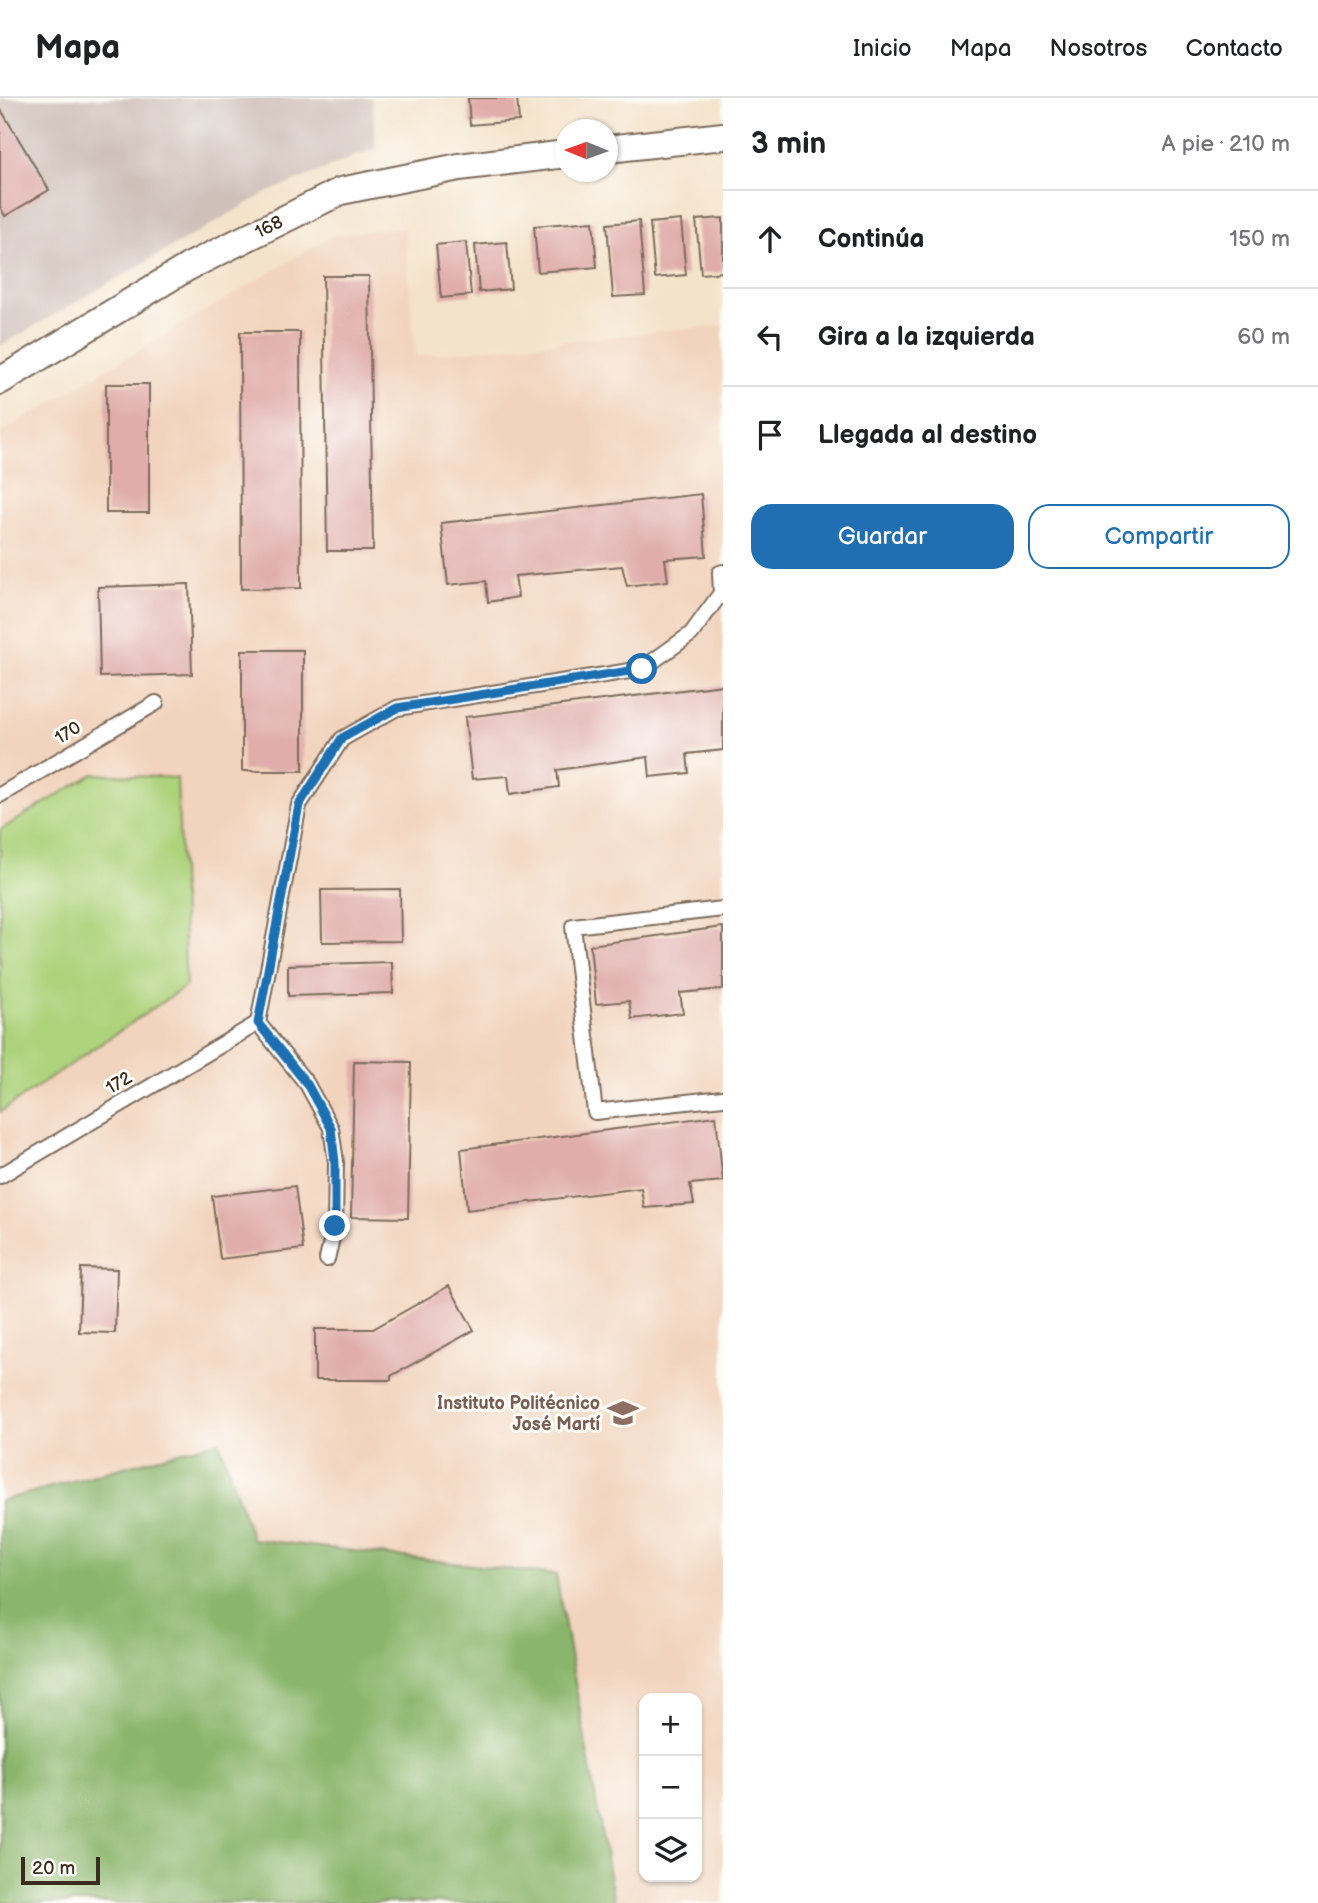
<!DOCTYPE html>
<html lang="es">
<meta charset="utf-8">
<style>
body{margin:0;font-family:"Balsamiq Sans",sans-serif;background:#f2f2f2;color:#202124}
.controls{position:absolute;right:21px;bottom:21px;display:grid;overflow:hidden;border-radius:14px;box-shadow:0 2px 5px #0004}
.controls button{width:63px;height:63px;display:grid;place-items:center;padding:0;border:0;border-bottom:2px solid #e0e0e0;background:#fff;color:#202124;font:35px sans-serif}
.compass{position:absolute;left:555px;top:21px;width:63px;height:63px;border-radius:50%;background:#fff;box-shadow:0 2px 5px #0004;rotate:271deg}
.scale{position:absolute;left:21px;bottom:18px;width:79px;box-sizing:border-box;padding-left:7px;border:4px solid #3b2a1e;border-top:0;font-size:19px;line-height:24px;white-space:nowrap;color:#3b2a1e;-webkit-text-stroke:5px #fdfcf7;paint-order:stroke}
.stop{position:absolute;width:21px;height:21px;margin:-16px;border:5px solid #1f6fb2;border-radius:50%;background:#fff}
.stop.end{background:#1f6fb2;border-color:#fff;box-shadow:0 2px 7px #0008}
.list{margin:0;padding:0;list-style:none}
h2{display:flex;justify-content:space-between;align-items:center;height:91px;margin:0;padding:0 28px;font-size:30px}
h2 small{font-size:23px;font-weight:400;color:#757577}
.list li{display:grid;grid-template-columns:46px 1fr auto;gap:21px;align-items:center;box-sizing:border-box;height:98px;padding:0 28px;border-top:2px solid #e0e0e0}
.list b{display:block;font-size:26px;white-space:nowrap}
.list em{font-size:23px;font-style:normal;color:#757577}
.actions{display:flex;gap:14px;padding:21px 28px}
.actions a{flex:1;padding:16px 0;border:2px solid #1f6fb2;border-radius:21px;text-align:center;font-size:24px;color:#1f6fb2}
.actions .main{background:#1f6fb2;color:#fff}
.icon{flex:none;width:38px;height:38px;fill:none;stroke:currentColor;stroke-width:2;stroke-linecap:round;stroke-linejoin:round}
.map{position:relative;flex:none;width:723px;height:1805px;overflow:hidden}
header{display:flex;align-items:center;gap:42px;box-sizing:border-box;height:98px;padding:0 35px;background:#fff;border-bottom:2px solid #e0e0e0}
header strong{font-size:33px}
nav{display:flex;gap:38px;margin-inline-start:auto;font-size:24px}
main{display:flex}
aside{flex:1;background:#fff}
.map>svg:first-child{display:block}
</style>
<header>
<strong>Mapa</strong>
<nav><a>Inicio</a><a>Mapa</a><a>Nosotros</a><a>Contacto</a></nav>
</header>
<main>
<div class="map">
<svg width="723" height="1805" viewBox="0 0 723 1805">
<rect width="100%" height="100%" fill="#fdfcf7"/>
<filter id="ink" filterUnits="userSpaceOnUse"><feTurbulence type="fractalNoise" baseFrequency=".0143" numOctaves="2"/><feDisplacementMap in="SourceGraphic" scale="14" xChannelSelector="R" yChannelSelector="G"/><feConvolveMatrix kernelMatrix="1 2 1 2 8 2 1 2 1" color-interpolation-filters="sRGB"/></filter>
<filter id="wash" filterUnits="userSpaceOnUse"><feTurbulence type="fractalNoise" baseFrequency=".00686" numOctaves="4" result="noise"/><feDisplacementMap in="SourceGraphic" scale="28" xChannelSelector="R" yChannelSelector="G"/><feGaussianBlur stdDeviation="1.57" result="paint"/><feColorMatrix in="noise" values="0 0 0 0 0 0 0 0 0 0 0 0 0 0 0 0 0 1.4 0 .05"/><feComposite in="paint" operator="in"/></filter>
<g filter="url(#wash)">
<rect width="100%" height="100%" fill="#f4e3cb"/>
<path fill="#f2d4be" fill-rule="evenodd" d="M404 130 416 258 723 227V1805H614L555 1477 248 1442 219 1343 0 1403V335L333 137ZM644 1600H697V1779H644Z"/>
<path fill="#cfc0ba" d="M0 0H372L376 50 264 96 0 248Z"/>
<path fill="#aed37d" stroke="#747e4e" stroke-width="2" d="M93 676 177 680 186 888 0 1014V732Z"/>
<path fill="#8ab56c" stroke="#627045" stroke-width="2" d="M219 1343 252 1441 556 1477 614 1805H0V1403Z"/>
<g id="blocks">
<g fill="#e0adab">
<path d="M468 0H517L519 23 470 27Z"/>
<path d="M0 10 49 92 5 118 0 109Z"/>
<path d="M723 120V174L701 176 696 122Z"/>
<path d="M681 122 686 177 655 180 650 125Z"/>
<path d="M593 123 597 169 538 174 534 128Z"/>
<path d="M639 123 645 197 613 199 607 126Z"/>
<path d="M466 144 471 197 441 200 436 147Z"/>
<path d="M507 144 511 191 479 194 475 147Z"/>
<path d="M323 178H369L373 453H327Z"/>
<path d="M240 234H300L301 490 241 491Z"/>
<rect x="106" y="286" width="43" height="129"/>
<path d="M701 396 706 458 665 461 668 483 627 488 622 468 515 478 518 499 488 504 486 483 448 487 441 425Z"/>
<path d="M189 486 192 576 100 579 98 489Z"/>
<rect x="242" y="552" width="61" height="121"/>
<path d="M723 587V652L687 656 689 675 650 679 648 659 557 672 559 689 510 696 508 678 472 681 465 619Z"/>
<path d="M400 791 401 843 322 844 321 792Z"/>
<path d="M723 829V891L680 895 683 915 632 921 629 903 596 906 590 847Z"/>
<path d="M392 864 393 895 288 898V867Z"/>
<path d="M354 963 411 964 408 1120 351 1119Z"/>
<path d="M716 1018 723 1083 690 1086 694 1106 644 1110 641 1090 467 1112 461 1051Z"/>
<path d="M295 1088 303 1151 220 1161 212 1098Z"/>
<path d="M81 1170 117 1171 115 1235 79 1234Z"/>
<path d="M449 1188 474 1232 391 1278V1282H315V1231H373Z"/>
</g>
</g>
</g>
<g filter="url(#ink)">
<use href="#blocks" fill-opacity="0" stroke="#7c6b5b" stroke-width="2"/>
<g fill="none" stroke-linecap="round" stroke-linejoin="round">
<g stroke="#7c6b5b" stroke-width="18">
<g id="lane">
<path d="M0 697 156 605"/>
<path d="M723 811 573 828 595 1014 723 1000"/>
<path d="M0 1078 258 925"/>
<path d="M327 1161 335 1128 336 1064 331 1030 307 986 258 925 299 707 342 641 397 610 642 571 691 536 721 495 720 475 723 474"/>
</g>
</g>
<g stroke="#7c6b5b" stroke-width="30">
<g id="street">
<path d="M608 51 723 38"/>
<path id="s1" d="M0 283 188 169 341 93 459 69 566 56"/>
</g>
</g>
<use href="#lane" stroke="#fff" stroke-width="14"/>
<use href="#street" stroke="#fff" stroke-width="26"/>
</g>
</g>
<g fill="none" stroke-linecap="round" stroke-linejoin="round" filter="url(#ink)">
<path stroke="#1f6fb2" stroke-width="9" d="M335 1128V1064L331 1030 307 986 258 925 299 707 342 640 397 610 642 571"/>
</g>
<defs>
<g id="school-bare" transform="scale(2.415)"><path d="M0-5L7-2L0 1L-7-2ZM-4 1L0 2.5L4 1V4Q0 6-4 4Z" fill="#8d6e63" stroke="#fdfcf7" stroke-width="2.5" paint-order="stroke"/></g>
</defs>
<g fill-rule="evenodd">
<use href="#school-bare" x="623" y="1315"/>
</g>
<g text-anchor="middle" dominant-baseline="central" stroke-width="6" stroke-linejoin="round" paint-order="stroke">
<g font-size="18" fill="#3b2a1e" stroke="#fdfcf7">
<text stroke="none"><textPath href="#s1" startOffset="310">168</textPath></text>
<text transform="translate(68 635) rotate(-31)">170</text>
<text transform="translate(119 985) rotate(-31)">172</text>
</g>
<g font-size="18" font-weight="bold" fill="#785e54" stroke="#fdfcf7" text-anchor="end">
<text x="600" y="1305">Instituto Politécnico<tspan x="600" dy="21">José Martí</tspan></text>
</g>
</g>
</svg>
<div class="controls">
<button>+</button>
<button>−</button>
<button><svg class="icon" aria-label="layers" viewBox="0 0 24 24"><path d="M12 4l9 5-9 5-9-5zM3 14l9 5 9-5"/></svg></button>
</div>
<svg class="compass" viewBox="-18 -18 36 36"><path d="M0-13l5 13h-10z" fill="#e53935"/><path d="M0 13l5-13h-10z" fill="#757577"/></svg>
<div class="scale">20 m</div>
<div class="stop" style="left:642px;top:571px"></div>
<div class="stop end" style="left:335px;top:1128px"></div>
</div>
<aside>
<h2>3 min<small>A pie · 210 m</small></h2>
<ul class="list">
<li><svg class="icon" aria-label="ahead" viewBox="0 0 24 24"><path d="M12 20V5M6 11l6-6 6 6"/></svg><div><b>Continúa</b></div><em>150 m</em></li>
<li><svg class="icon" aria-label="left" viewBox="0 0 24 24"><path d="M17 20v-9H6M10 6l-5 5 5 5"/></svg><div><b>Gira a la izquierda</b></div><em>60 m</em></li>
<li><svg class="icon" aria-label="arrive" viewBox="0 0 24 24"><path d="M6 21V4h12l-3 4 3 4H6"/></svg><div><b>Llegada al destino</b></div></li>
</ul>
<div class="actions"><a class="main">Guardar</a><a>Compartir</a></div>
</aside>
</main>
